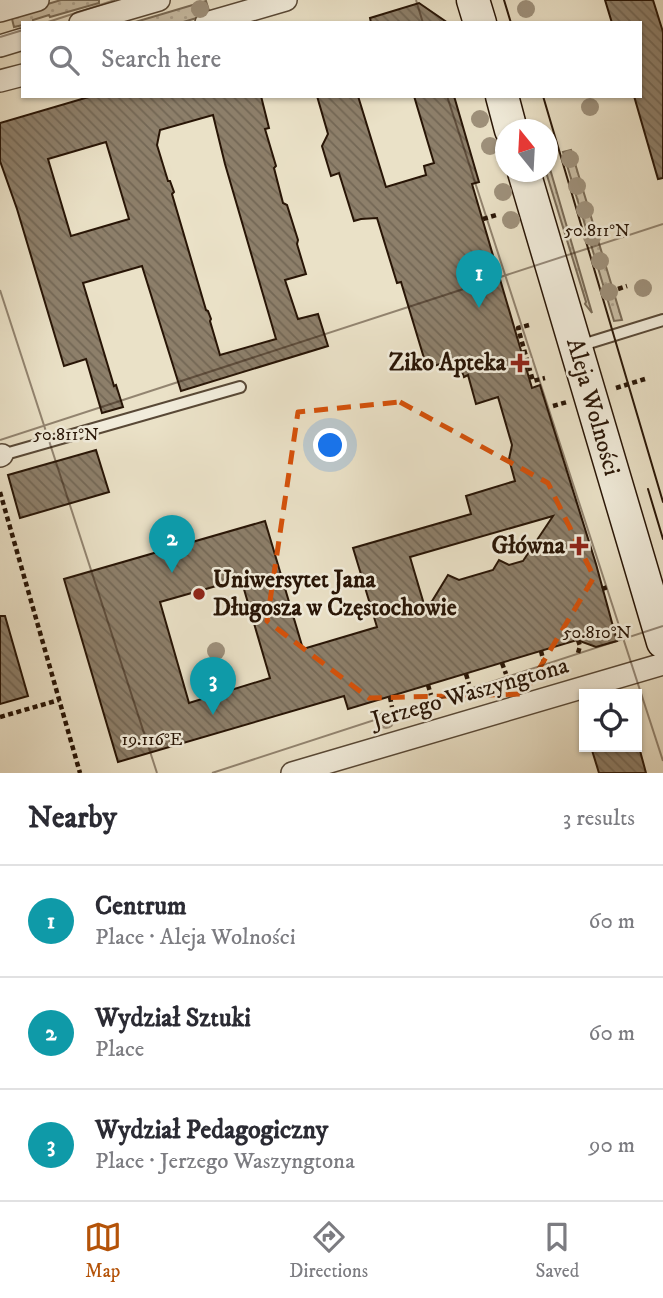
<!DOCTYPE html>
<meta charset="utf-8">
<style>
body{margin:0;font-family:"IM FELL DW Pica",serif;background:#f2f2f3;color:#2b2b33}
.controls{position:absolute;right:21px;bottom:21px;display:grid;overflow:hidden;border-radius:0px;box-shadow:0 2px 5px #0004}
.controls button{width:63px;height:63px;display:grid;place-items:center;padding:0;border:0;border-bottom:2px solid #e1e1e2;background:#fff;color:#2b2b33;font:35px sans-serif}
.compass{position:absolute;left:495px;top:119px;width:63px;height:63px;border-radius:50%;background:#fff;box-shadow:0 2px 5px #0004;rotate:342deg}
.you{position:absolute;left:331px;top:446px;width:24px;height:24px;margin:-18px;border:5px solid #fff;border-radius:50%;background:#1a73e8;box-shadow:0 0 0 10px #1a73e833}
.badge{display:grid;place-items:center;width:46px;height:46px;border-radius:50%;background:#b45309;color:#fff;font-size:23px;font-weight:700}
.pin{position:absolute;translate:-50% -58px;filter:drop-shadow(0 2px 4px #0008)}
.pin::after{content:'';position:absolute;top:37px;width:24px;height:21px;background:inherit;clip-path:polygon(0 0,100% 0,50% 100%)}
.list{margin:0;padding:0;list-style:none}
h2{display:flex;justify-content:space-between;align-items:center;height:91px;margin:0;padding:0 28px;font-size:30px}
h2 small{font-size:23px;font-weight:400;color:#7c7c81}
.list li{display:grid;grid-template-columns:46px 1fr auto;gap:21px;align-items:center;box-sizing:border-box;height:112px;padding:0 28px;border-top:2px solid #e1e1e2}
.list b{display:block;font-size:26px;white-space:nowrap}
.list p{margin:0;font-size:23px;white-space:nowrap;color:#7c7c81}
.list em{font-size:23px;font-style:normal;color:#7c7c81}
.icon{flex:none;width:38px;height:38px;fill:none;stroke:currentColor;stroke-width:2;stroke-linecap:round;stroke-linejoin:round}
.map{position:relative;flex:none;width:663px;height:773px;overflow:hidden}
.search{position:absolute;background:#fff;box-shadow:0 2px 5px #0004;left:21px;right:21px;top:21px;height:77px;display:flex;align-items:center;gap:18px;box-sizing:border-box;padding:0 24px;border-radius:0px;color:#7c7c81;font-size:26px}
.sheet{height:427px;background:#fff}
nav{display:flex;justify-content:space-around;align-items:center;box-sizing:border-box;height:98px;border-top:2px solid #e1e1e2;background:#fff;font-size:19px;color:#7c7c81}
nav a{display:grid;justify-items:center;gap:4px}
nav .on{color:#b45309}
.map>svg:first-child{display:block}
</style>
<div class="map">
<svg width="663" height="773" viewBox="0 0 663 773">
<defs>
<pattern id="grass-dots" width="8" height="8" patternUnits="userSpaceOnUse" patternTransform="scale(1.75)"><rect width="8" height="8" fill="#c9bea6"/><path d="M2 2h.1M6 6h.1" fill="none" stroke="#ada28d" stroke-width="1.8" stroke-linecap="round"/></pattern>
<pattern id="building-back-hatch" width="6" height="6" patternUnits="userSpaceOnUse" patternTransform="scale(1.75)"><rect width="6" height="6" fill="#8d7f6a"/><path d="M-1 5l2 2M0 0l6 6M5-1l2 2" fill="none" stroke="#736755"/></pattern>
</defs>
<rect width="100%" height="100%" fill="#eae1c7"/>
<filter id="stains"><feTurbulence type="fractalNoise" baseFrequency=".00286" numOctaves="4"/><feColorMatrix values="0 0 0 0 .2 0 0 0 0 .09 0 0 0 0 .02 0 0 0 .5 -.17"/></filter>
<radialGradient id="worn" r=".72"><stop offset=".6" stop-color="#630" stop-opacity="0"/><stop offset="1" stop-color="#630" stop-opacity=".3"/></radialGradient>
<g fill="url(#grass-dots)" stroke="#786a56" stroke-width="2">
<path d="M61 0H99V3L50 17 49 15 33 20V22L23 23V25L14 27 11 15Z"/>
<path d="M206 1 210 14 180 23H132Z"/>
<path d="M571 150 622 320 614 321 563 152Z"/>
<path d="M548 162 592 313 585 304 586 302 546 172Z"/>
</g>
<g fill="url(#building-back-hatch)" stroke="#281506" stroke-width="2" fill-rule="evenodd">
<path d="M605 0H653L663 32V178L658 179 634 96H640V23H612Z"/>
<path d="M419 3 448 23H371L370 18Z"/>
<path d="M92 96H261L269 128 265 129 276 166 274 168 283 203 287 205 298 240 297 244 306 274 285 280 298 319 318 314 328 346 181 391 142 266 83 283 114 386 116 385 123 407 102 413 86 359 64 366 17 209 0 161V123ZM213 115 225 164 276 339 220 355 210 321 211 319 208 311 206 310 172 194 174 192 170 181H168L157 145 160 130ZM106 142 129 219 71 236 48 159Z"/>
<path d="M317 96H358L386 187 426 175 424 166 434 163 414 96H454L479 182 472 184 532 388 540 385 596 564 617 641 596 647 577 640 348 709 344 696 118 762 64 579 265 521 303 649 377 627 353 548 471 514 466 496 515 481 509 459 512 445 498 397 476 404 468 375 464 377 457 359 427 368 401 282 397 283 377 218 361 219 354 221 339 173 331 176 322 146 328 134ZM553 516 523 561 509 565 499 560 493 570 459 580 448 575 426 611 410 557ZM241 579 270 678 189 703 160 602Z"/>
<path d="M96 450 109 492 20 518 8 475Z"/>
<path d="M0 616H5L28 696 0 704Z"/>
<path d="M591 747H639L646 773H599Z"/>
</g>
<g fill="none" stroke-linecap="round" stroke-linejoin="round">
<g stroke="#584836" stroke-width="14">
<g id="lane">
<path d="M579 346 663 320"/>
<path d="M2 455 240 387"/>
</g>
</g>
<g stroke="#584836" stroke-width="24">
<g id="street">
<path d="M0 11 38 0"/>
<path d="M80 23 159 0"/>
<path d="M206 23 286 0"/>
<path d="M0 46 23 39"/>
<path d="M0 81 23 75"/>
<path d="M0 456 2 455"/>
<path d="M292 773 663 664"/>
</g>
</g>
<g stroke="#281506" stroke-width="35">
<g id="secondary">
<path d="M473 0 480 23"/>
<path d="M502 96 511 130"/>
<path d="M524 172 663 642"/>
</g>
</g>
<g stroke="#281506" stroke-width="4.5" stroke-dasharray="5 3.5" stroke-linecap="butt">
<path d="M483 219 496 215"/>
<path d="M618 289 627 286"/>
<path d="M529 325 518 328 533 381 545 378"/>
<path d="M616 388 645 379"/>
<path d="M553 406 567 402"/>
<path d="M0 492 80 773"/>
<path d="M602 589 608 587"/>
<path d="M578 640 580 646 578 653"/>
<path d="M541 651 544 663"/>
<path d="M502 663 506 674"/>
<path d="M466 674 469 684"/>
<path d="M428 685 431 695"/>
<path d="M390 697 392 707"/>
<path d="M0 717 59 700"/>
</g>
<use href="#lane" stroke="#f1ecdb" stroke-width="10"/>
<use href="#street" stroke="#f1ecdb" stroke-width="21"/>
<use href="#secondary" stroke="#f1ecdb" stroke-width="32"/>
<g stroke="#281506" stroke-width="2">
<path d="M504 0 511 23"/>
<path d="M543 96 663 502"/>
<path d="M648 489 663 539"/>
</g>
</g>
<g fill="#9e917c">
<circle cx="200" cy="9" r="9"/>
<circle cx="526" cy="9" r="9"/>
<circle cx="590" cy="107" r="9"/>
<circle cx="480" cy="119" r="9"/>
<circle cx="490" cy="146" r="9"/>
<circle cx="570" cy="159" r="9"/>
<circle cx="577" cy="186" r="9"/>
<circle cx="503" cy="192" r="9"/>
<circle cx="585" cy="210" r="9"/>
<circle cx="511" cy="220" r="9"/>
<circle cx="592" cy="237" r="9"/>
<circle cx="600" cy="261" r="9"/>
<circle cx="643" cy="288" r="9"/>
<circle cx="609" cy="292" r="9"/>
<circle cx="216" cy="651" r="9"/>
<circle cx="386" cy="720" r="9"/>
</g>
<path fill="none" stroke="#d5520b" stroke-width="5" stroke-dasharray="14 9" stroke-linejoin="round" d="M400 402 548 483 594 577 524 694 369 698 267 621 298 412Z"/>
<path fill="none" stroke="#281506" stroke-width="2" stroke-opacity="0.45" d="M416 0 423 23M45 23 115 0M0 37 23 30M447 96 663 761M0 290 157 773M0 440 663 224M212 773 663 626"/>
<g fill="#8f2418" stroke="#f1ecdb" stroke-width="2.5">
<path d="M516.5 352.5h7v7h7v7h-7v7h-7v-7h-7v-7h7z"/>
<path d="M575.5 535.5h7v7h7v7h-7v7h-7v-7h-7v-7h7z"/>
<circle cx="199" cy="594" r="7"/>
</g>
<g text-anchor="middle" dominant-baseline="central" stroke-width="5" stroke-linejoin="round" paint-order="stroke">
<g font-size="24" font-weight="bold" fill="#281506" stroke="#f1ecdb" text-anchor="end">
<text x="506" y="363">Ziko Apteka</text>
<text x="565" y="546">Główna</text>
<text x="213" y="580" text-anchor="start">Uniwersytet Jana<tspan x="213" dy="28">Długosza w Częstochowie</tspan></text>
</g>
<g font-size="24" fill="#281506" stroke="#f1ecdb">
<text transform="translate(593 407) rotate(74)">Aleja Wolności</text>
<text transform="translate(470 693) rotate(-16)">Jerzego Waszyngtona</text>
</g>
</g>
<g font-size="18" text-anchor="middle" fill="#281506" stroke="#f1ecdb" stroke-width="5" stroke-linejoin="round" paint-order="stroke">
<text x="597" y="236">50.811°N</text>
<text x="66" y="440">50.811°N</text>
<text x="597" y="638">50.810°N</text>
<text x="152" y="745">19.116°E</text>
</g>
<rect width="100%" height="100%" filter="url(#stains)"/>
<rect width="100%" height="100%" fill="url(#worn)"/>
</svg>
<div class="controls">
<button><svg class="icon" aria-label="locate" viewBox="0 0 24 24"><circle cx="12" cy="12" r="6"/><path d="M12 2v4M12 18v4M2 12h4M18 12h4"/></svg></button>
</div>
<svg class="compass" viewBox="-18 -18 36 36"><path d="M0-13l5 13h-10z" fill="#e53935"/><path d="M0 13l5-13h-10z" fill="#7c7c81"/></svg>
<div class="you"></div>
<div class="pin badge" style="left:479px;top:308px;background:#0f9aa8">1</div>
<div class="pin badge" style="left:172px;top:573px;background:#0f9aa8">2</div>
<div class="pin badge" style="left:213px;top:715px;background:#0f9aa8">3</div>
<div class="search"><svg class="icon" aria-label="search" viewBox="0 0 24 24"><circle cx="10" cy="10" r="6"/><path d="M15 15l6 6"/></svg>Search here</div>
</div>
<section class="sheet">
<h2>Nearby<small>3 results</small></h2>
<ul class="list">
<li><span class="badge" style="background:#0f9aa8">1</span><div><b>Centrum</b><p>Place · Aleja Wolności</p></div><em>60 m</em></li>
<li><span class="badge" style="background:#0f9aa8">2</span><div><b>Wydział Sztuki</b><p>Place</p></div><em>60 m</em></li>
<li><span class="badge" style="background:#0f9aa8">3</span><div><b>Wydział Pedagogiczny</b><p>Place · Jerzego Waszyngtona</p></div><em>90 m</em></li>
</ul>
</section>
<nav>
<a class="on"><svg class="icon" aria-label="map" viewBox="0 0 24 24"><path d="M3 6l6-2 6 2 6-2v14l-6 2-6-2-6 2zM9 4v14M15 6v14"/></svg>Map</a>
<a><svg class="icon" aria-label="directions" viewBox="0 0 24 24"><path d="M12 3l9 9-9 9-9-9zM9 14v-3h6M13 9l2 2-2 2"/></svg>Directions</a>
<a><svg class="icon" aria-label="saved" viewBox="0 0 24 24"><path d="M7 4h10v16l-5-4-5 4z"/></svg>Saved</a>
</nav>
